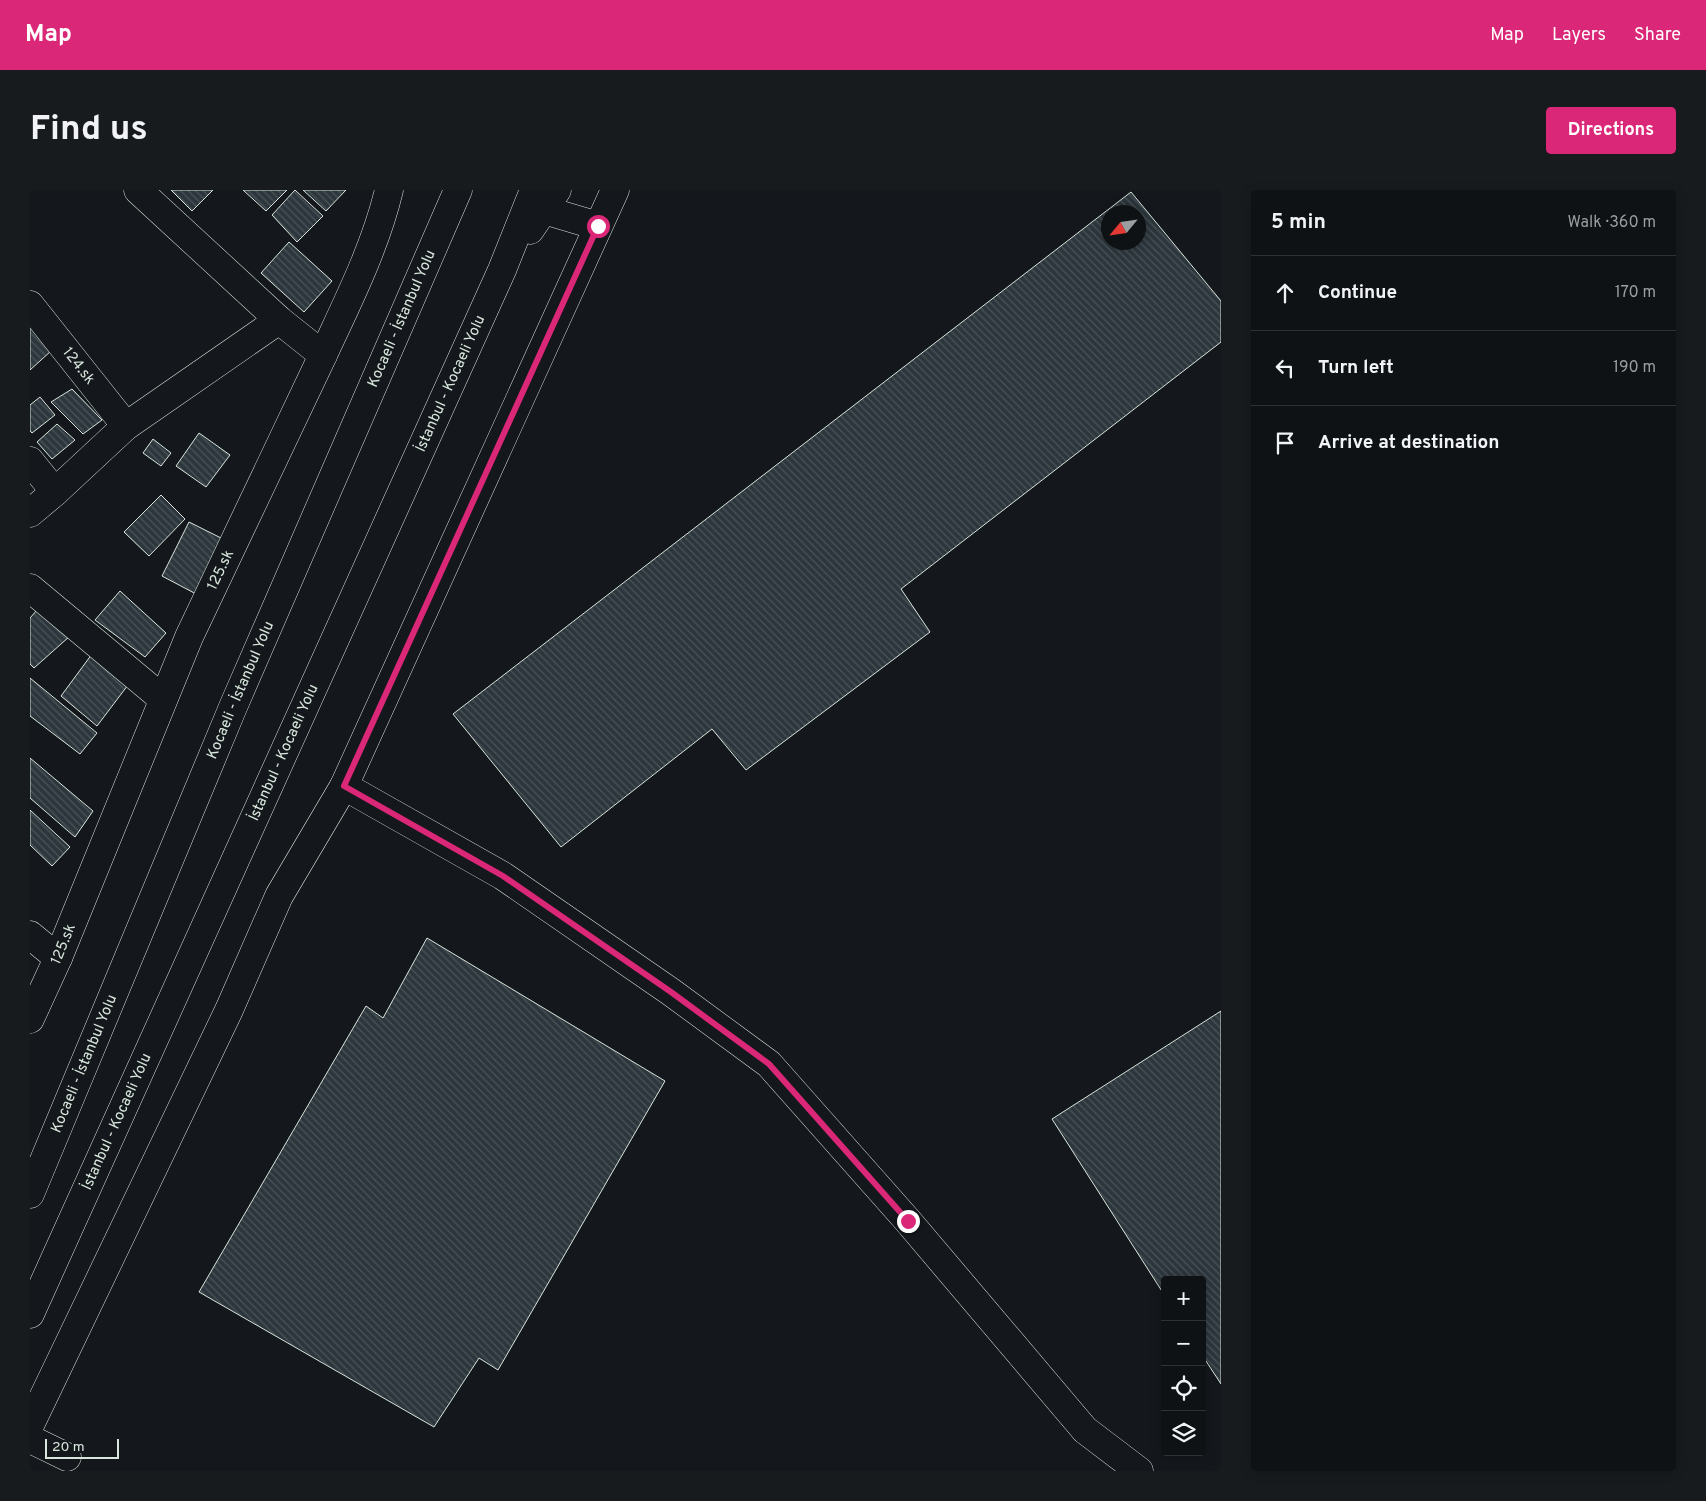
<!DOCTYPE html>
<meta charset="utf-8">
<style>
body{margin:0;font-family:Overpass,sans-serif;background:#181b1e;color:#f1f3f6}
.controls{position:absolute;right:15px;bottom:15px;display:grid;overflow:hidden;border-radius:5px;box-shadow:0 2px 12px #0003}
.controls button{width:45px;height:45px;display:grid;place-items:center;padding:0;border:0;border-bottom:1px solid #2f3234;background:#0f1215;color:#f1f3f6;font:25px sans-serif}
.compass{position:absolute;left:1071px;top:15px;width:45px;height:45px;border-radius:50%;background:#0f1215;box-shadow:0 2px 12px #0003;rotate:241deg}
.scale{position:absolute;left:15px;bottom:12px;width:74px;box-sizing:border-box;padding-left:5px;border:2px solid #d8e6dc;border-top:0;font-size:14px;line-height:18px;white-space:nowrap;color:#d8e6dc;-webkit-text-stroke:4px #14181c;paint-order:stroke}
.stop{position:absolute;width:15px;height:15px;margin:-11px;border:4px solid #db2777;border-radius:50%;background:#fff}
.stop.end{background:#db2777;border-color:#fff;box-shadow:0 1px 5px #0008}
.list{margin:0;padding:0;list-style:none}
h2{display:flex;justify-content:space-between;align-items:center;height:65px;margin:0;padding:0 20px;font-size:21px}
h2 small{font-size:16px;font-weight:400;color:#9b9ea0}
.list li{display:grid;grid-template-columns:32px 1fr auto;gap:15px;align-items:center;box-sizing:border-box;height:75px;padding:0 20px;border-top:1px solid #2f3234}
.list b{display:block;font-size:19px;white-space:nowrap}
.list em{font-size:16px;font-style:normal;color:#9b9ea0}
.icon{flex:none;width:28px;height:28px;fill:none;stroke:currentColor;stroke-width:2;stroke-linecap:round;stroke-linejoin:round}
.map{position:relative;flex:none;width:1191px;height:1281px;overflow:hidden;border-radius:5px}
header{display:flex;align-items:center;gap:30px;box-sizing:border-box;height:70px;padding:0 25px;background:#db2777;color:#fff}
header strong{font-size:24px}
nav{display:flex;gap:28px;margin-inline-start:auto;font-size:18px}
.intro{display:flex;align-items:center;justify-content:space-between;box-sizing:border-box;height:120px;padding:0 30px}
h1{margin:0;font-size:35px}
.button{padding:12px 22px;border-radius:5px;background:#db2777;color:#fff;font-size:18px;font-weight:700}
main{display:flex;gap:30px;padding:0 30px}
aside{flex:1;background:#0f1215;border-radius:5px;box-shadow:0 2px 12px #0003}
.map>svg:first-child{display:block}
</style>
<header>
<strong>Map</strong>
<nav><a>Map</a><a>Layers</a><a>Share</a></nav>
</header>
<div class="intro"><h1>Find us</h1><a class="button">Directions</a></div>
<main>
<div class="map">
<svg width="1191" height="1281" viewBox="0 0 1191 1281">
<defs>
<pattern id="building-back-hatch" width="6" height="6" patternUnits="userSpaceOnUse" patternTransform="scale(1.25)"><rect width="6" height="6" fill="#2c363c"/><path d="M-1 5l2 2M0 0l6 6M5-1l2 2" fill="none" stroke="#4a5358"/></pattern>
</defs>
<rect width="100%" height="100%" fill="#14181c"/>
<g fill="url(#building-back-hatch)" stroke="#d8e6dc" fill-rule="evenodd">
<path d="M141 0H183L162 21Z"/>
<path d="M213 0H257L236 21Z"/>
<path d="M265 0 293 26 267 52 242 25Z"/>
<path d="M273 0H316L296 21Z"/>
<path d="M1101 2 1191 111V152L871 399 900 442 716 580 682 539 531 657 423 524ZM1078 22H1108V52H1078Z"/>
<path d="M259 52 302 91 274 122 231 83Z"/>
<path d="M0 131 21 161 0 180Z"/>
<path d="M42 199 72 230 53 244 21 212Z"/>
<path d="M10 207 25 225 2 243 0 241V215Z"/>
<path d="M27 234 45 250 22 269 7 252Z"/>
<path d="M169 243 200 265 176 297 146 276Z"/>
<path d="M123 249 141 263 131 276 113 263Z"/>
<path d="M131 305 155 329 119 366 94 342Z"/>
<path d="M159 332 197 351 168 405 132 386Z"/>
<path d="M90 401 136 443 115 467 65 430Z"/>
<path d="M7 420 40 446 4 478 0 474V428Z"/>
<path d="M62 464 101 491 67 536 31 506Z"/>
<path d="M0 488 67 543 50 564 0 526Z"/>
<path d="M0 568 63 621 45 647 0 608Z"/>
<path d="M0 620 40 657 22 676 0 655Z"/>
<path d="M397 748 635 891 468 1180 449 1168 404 1237 169 1102 336 816 353 828Z"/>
<path d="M1191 821V1194L1172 1165V1090H1135V1106L1022 929Z"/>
</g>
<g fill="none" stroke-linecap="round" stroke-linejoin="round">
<g stroke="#d8e6dc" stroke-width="29">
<g id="minor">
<path d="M514 20 568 36"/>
<path id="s1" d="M0 115 96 236"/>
<path d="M293 165C318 111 345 58 359 0"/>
<path d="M0 271 25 302"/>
<path d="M0 323 25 302 96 236 249 130"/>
<path d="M0 398 133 509"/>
<path d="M314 596 473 686 641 802 739 874 878 1031 1055 1240 1109 1281"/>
<path d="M0 745 28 768"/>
<path id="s2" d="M0 829 28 768 159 447 293 165 249 130 108 0"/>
<path d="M0 1235 199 820 249 706 314 596 585 0"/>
<path d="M0 1249 37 1267"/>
</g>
</g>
<g stroke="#d8e6dc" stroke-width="29">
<g id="highway">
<path d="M500 40 527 0"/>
<path id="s3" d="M0 1004 203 517 428 0"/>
<path id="s4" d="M0 1124 472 80 504 0"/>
</g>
</g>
<use href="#minor" stroke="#14181c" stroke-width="28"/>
<use href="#highway" stroke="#14181c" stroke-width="28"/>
</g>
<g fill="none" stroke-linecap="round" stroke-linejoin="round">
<path stroke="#db2777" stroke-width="6" d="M568 36 314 596 473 686 641 802 739 874 878 1031"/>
</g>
<g text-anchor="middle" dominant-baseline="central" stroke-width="4" stroke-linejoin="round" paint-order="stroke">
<g font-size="15" fill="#d8e6dc" stroke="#14181c">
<text stroke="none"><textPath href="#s3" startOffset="951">Kocaeli - İstanbul Yolu</textPath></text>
<text stroke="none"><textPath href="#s1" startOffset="78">124.sk</textPath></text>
<text stroke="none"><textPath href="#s4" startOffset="1021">İstanbul - Kocaeli Yolu</textPath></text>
<text stroke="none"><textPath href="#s2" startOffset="488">125.sk</textPath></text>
<text stroke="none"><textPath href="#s3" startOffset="546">Kocaeli - İstanbul Yolu</textPath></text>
<text stroke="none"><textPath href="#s4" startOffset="616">İstanbul - Kocaeli Yolu</textPath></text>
<text stroke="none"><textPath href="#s2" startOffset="82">125.sk</textPath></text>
<text stroke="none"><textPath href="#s3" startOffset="141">Kocaeli - İstanbul Yolu</textPath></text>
<text stroke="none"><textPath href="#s4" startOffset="211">İstanbul - Kocaeli Yolu</textPath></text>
</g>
</g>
</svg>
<div class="controls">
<button>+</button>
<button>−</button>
<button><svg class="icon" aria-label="locate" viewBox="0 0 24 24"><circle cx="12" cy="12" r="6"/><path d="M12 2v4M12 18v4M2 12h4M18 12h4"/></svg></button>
<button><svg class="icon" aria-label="layers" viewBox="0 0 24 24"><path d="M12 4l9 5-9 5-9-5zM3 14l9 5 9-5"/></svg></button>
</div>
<svg class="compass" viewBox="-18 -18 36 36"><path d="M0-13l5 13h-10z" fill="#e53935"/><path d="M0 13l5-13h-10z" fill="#9b9ea0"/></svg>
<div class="scale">20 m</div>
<div class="stop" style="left:568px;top:36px"></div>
<div class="stop end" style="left:878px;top:1031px"></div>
</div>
<aside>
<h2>5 min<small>Walk · 360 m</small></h2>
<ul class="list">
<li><svg class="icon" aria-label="ahead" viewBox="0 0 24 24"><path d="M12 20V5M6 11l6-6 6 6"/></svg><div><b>Continue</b></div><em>170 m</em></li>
<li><svg class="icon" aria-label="left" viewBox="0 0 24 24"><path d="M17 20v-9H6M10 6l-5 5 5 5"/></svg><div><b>Turn left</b></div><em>190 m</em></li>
<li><svg class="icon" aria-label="arrive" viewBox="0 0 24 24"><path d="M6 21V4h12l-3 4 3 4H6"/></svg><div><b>Arrive at destination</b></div></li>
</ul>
</aside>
</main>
